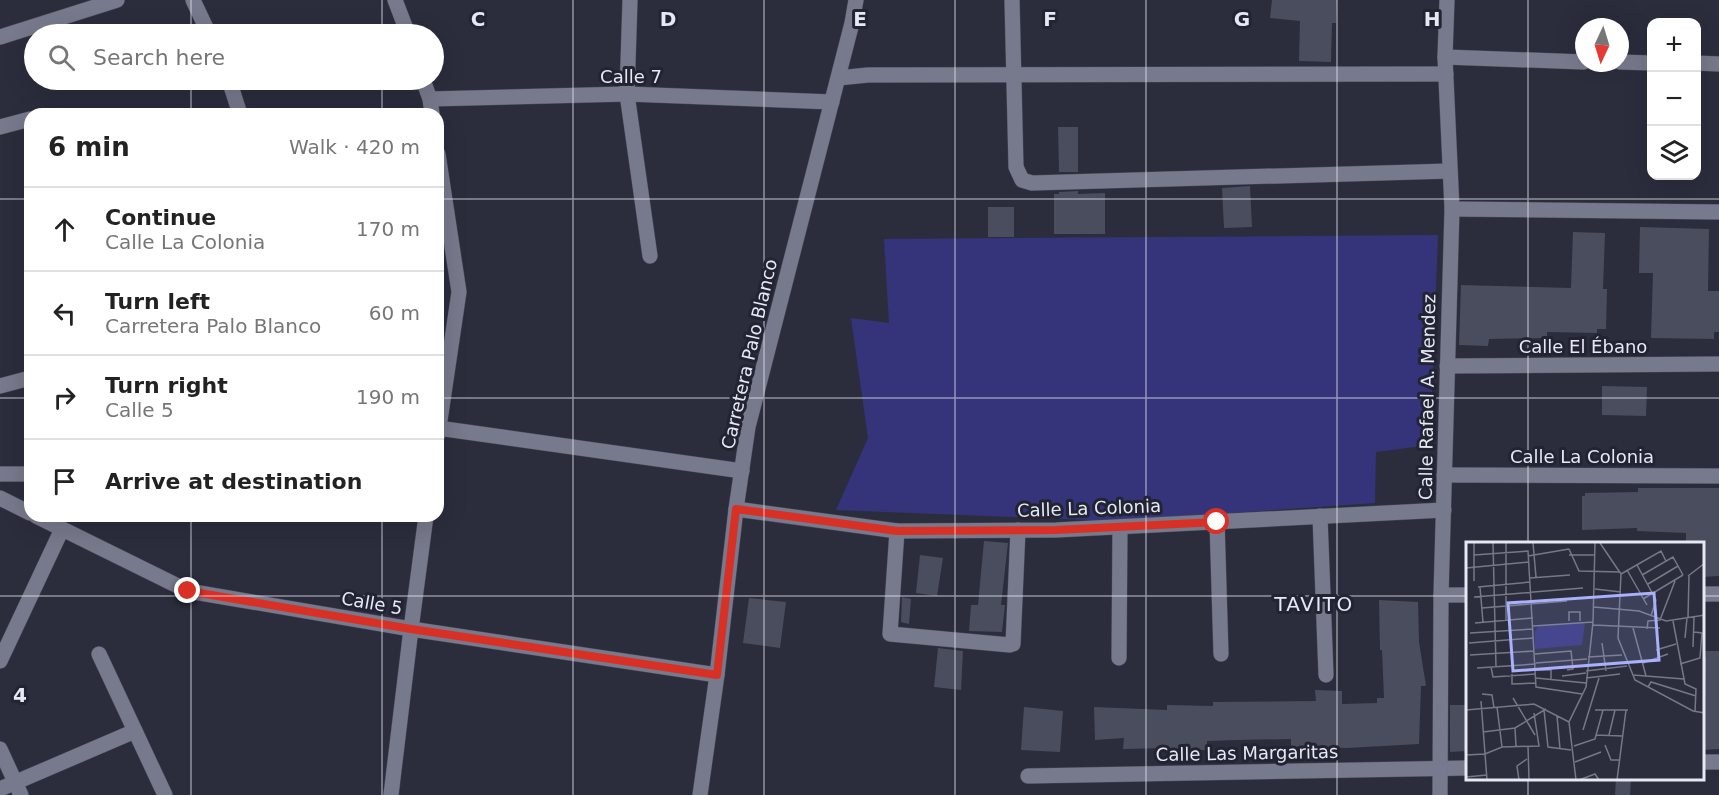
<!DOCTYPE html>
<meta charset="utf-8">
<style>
body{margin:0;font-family:"DejaVu Sans",sans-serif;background:#f2f2f2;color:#222}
.controls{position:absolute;right:18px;top:18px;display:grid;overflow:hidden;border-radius:12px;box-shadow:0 6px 24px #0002}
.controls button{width:54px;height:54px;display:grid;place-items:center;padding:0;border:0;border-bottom:2px solid #e0e0e0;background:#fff;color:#222;font:30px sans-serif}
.compass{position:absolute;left:1575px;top:18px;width:54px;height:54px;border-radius:50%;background:#fff;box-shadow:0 6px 24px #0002;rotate:184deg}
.stop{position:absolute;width:18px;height:18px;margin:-14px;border:4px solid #d93025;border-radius:50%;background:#fff}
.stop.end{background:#d93025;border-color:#fff;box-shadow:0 2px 6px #0008}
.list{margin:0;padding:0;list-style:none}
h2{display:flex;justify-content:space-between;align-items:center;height:78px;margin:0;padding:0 24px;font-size:26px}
h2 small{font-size:20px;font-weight:400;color:#767676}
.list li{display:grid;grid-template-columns:39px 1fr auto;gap:18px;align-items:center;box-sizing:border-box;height:84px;padding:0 24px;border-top:2px solid #e0e0e0}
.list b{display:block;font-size:22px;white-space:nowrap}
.list p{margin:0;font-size:20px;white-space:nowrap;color:#767676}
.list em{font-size:20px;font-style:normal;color:#767676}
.icon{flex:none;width:33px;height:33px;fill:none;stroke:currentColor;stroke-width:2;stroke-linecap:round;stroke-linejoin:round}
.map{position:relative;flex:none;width:1719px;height:795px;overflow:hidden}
.search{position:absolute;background:#fff;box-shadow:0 6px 24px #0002;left:24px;top:24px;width:420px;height:66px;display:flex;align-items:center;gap:15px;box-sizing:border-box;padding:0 21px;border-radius:33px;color:#767676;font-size:22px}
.panel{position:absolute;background:#fff;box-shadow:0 6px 24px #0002;left:24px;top:108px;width:420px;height:414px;border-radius:18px}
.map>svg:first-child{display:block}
</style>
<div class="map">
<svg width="1719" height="795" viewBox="0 0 1719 795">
<rect width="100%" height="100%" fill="#2b2d3d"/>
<path fill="#35347b" d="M1438 235 1430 445 1376 452 1375 503 1115 521 836 510 868 438 851 318 889 323 884 239Z"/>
<g fill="#4a4d5e">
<path d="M1272 0H1337L1336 23H1332L1331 62 1299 61 1300 21 1270 18Z"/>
<path d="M1058 127H1078V172H1059Z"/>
<path d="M1250 186 1252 227 1224 228 1222 188Z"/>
<path d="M1078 191V194L1105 193V234H1054V194H1059V192Z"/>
<rect x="988" y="207" width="26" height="30"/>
<path d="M1640 227 1709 229 1708 291H1719V332H1714V339L1651 338 1653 273H1639Z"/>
<path d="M1573 232 1605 233 1603 289H1607L1606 329H1597V333L1547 332V338L1489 339 1488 346 1459 345 1461 285 1571 288Z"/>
<path d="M1602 386 1647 387 1646 416 1602 415Z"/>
<path d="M1638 488H1719V576L1702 577V543H1686V533L1637 531V528L1582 530V496H1585V493L1638 492Z"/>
<path d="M984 541 1008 543 1001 605H1005L1002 632 969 631 971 605H978Z"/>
<path d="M920 555 943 558 937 596 916 593Z"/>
<path d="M902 597 911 599 909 624 901 622Z"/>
<path d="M749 598 786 602 780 648 743 643Z"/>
<path d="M1379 600 1418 602 1419 642 1426 686H1421L1419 744 1347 748 1314 747V749L1291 748V739L1237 740 1207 741V750H1169V748L1123 749 1124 738 1095 740 1094 707 1167 710V705L1213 706V702L1316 701 1315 690 1342 691V704L1377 703V698H1384L1382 650H1380Z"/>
<path d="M938 648 963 651 961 690 934 687Z"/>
<path d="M1702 651H1719V749L1702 750Z"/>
<path d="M1450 705H1467V751L1450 752Z"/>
<path d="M1024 707 1063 711 1060 752 1021 750Z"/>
<path d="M1616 778H1631L1630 795H1615Z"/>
</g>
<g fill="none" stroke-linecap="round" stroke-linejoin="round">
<g stroke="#464856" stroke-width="16">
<g id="street">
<path d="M193 0 209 34"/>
<path d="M395 0 408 34"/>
<path d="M630 0 627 94 650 256"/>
<path d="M1012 0 1016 167 1022 180 1032 183 1450 171"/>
<path d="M0 37 117 0"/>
<path d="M1445 57 1584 62"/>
<path d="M1620 62 1652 63"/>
<path d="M1696 63 1719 64"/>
<path d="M838 78 868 75 1446 74"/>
<path d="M229 80 240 114"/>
<path d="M423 80 430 99 432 114"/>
<path d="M430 99 627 94 832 102"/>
<path d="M0 127 30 119"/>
<path d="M438 154 459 292 438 434"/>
<path d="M1452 209 1719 212"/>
<path d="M1447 366 1719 364"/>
<path d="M0 386 30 378"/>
<path d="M438 428 742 471"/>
<path d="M0 474H30"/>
<path d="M1444 475 1719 476"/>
<path d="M0 498 30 513"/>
<path d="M736 509 897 531 1056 530 1444 510"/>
<path d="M36 516 188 591 411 629 717 675"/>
<path d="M1320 516 1326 675"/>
<path d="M1217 521 1221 654"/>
<path d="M897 531 890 634 1010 645 1013 644 1018 530"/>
<path d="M1702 594H1719"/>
<path d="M1441 595H1467"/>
<path d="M99 654 165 795"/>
<path d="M1119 658 1120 527"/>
<path d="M0 661 62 529"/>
<path d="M0 749 21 795"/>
<path d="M1702 762H1719"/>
<path d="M1028 776 1467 768"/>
<path d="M0 789 135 731"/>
<path d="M391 795 411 629 426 516"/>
<path d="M700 795 717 675 736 509 748 427 852 23 856 0"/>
<path d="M1440 795 1441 595 1452 209 1445 57 1447 0"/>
</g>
</g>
<use href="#street" stroke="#77798c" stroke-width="15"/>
</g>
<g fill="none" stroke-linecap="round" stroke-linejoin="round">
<path stroke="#d93025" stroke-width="8" d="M188 591 411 629 717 675 736 509 897 531 1056 530 1217 522"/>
</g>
<path fill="none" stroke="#e6e8f3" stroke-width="1.5" stroke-opacity="0.55" d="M191 0V34M382 0V34M573 0V795M764 0V795M955 0V795M1146 0V795M1337 0V795M1528 0V543M191 80V114M382 80V114M0 199H30M438 199H1719M0 398H30M438 398H1719M191 516V795M382 516V795M0 596H1467M1702 596H1719M1528 778V795"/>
<g text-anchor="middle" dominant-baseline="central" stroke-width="6" stroke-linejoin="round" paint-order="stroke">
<g font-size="18" fill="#e6e8f3" stroke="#222333">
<text x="631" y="76">Calle 7</text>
<text x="1583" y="346">Calle El Ébano</text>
<text transform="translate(749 354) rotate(-77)">Carretera Palo Blanco</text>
<text transform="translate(1427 397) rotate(-89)">Calle Rafael A. Mendez</text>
<text x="1582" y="456">Calle La Colonia</text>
<text transform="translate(1089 508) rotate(-2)">Calle La Colonia</text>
<text transform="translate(372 603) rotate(10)">Calle 5</text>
<text transform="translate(1247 753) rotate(-1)">Calle Las Margaritas</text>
</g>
<g font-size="20" letter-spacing="1.5" fill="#e6e8f3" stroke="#222333">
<text x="1314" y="604">TAVITO</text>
</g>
</g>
<g transform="translate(1466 542)">
<rect width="238" height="238" fill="#2b2d3d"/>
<path d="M119 80 116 103 69 107V89L73 84Z" fill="#35347b"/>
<path fill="none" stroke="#767886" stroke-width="1.5" d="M27 1 30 125M40 1V78M67 1 70 35M134 1 155 32 152 96 169 138 227 169 239 171M103 7 113 29 154 30M8 13 62 9 70 145 116 152M103 13H129M62 14 103 7M171 23 190 58 185 74M0 26 63 20M161 28 181 63M155 32 195 9 200 19M176 33 207 15 217 33M222 34 239 21M64 36 104 33M8 39V1M182 42 212 24M12 45 64 40M14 45 17 80M129 47 155 50M8 55 117 46M177 57 217 33M128 65 173 69 200 79 239 73M16 66 101 59M222 76 223 34M103 79V70H114V79M207 79 219 142 230 147 229 170M9 81 67 76M127 83 194 86M67 84 127 80M167 86 180 134M181 87 182 79 194 78 209 39M4 91 67 87M219 96 221 76M3 101 68 96M136 101 140 129M227 105 228 75M190 108 210 102M69 112 105 109 107 127 101 128M4 113 68 109M122 115 156 113M70 121 121 117M177 121 202 112M214 122 234 116 236 91 228 90M25 125 27 135 70 132M11 126 70 122M70 128H85V138M120 129 161 124M46 132V142L70 141M167 133 218 137M96 134 120 131M70 136 120 141M120 136 154 132M182 145 185 140 230 154M16 152 26 153 28 166M47 156 69 193M15 159 21 238M31 165 36 205M0 168 68 162 103 180M78 168 82 205 105 208M129 168H162M238 171 239 115M91 174 94 207M49 186 50 204M117 188 133 136M17 190 49 186 80 167M130 193 156 194M143 193 149 168M139 203 145 218H153M62 204 63 238M108 204 129 197 137 168M0 213 19 212 36 205 73 204 68 171M109 220 135 210M0 235 21 233M53 238 51 224 61 217M110 238 103 180 120 145 127 80 129 1M113 238 129 232 133 238M151 238 160 168"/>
<path fill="#a9b0fc" fill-opacity="0.15" stroke="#a9b0fc" stroke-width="3" d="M188 51 193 118 47 129 42 61Z"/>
<rect width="238" height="238" fill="none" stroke="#e6e8f3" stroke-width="3"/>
</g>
<g font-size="20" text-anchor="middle" font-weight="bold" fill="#e6e8f3" stroke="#222333" stroke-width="6" stroke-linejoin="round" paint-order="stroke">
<text x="478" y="26">C</text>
<text x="668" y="26">D</text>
<text x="860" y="26">E</text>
<text x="1050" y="26">F</text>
<text x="1242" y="26">G</text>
<text x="1432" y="26">H</text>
<text x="20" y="702">4</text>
</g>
</svg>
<div class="controls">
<button>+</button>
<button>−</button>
<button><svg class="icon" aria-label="layers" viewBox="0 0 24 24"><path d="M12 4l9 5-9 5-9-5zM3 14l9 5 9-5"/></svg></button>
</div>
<svg class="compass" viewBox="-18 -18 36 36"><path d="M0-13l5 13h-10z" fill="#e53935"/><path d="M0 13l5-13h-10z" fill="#767676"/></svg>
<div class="stop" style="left:1217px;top:522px"></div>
<div class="stop end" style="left:188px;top:591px"></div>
<div class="search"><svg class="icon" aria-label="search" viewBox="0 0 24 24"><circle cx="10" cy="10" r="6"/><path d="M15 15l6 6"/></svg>Search here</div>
<section class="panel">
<h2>6 min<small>Walk · 420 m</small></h2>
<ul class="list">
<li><svg class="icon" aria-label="ahead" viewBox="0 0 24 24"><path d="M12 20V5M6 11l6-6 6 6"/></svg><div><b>Continue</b><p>Calle La Colonia</p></div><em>170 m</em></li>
<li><svg class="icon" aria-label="left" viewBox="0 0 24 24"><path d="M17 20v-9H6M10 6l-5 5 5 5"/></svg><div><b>Turn left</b><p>Carretera Palo Blanco</p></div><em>60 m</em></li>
<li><svg class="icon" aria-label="right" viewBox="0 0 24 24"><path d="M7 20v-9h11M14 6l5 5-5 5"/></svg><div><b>Turn right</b><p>Calle 5</p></div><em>190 m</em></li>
<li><svg class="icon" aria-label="arrive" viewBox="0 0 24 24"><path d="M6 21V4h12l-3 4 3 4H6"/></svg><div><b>Arrive at destination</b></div></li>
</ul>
</section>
</div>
